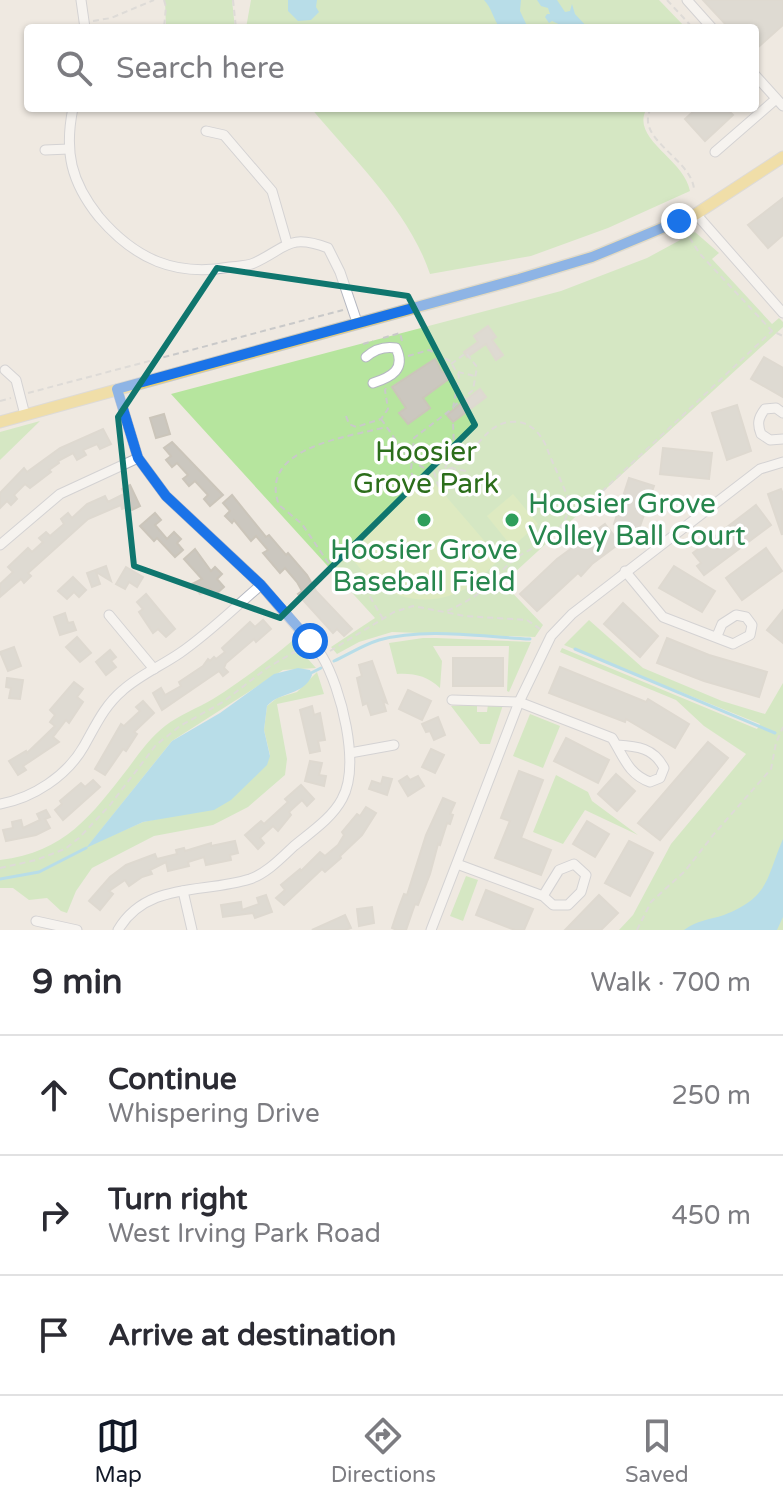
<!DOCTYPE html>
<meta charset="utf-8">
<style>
body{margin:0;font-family:"Varela Round",sans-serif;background:#f7f7f7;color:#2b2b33}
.stop{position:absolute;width:24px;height:24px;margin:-18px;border:6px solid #1a73e8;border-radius:50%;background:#fff}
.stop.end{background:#1a73e8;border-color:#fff;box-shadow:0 2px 8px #0008}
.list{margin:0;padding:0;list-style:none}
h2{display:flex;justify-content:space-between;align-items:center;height:104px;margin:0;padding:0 32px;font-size:34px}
h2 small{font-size:26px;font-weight:400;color:#7c7c81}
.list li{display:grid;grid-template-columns:52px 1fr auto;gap:24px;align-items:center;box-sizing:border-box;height:120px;padding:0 32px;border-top:2px solid #e1e1e2}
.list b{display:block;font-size:30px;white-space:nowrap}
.list p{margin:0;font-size:26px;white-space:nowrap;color:#7c7c81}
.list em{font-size:26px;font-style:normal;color:#7c7c81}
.icon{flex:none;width:44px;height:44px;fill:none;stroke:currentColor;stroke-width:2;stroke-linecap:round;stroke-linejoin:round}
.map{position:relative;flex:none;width:783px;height:930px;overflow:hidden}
.search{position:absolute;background:#fff;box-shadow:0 2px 6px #0004;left:24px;right:24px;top:24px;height:88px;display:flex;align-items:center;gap:20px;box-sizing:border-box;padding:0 28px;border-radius:8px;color:#7c7c81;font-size:30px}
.sheet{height:464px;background:#fff}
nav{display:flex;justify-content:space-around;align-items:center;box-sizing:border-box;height:112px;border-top:2px solid #e1e1e2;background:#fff;font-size:22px;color:#7c7c81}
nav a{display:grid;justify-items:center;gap:4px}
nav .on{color:#111827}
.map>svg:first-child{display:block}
</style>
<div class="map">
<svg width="783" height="930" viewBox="0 0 783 930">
<rect width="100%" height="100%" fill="#efe9e1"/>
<g fill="#b6e59e">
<path d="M165 0H232L235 28H166Z"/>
<path d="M251 0H659L686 28H246Z"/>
<path d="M311 108H647C629 139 684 158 690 191L608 228 531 256 430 274C409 211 353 159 311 108Z"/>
<path d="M695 232 719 253 712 259 772 324 779 318 783 322V327L503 583 543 625 535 637 392 632 359 642 337 654 331 647 375 618 171 394 561 291 647 258Z"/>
<path d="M40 421 0 460V432Z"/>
<path d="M589 620 643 668 722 701 765 714 783 683V930H619L633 915 671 844 746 754 704 726 676 700 560 652 562 648 757 729 760 724 564 645Z"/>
<path d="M423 638H436L531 642 509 692 507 691 509 646H433L442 661 440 688C427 676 414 673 397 674L389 643Z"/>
<path d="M292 641 316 668 283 670 172 741 88 846 143 822 166 817 270 755 264 730 267 706 277 698 297 692 317 672 324 694 277 704 287 759 285 775 248 807 213 825 154 836 92 868 76 891 67 913 61 911 47 898 29 900 13 888H0V860C65 852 91 816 129 767 140 752 151 737 165 726 179 715 198 708 213 699 241 681 267 662 292 641Z"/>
<path d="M488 704 503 705 490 744H480L451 706 477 705V712H487Z"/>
<path d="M530 714 560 726 543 768 513 756Z"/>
<path d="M556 775 588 792 592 801 638 835 585 810 563 844 533 832Z"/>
<path d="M466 876 478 880 463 921 450 916Z"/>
</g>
<g fill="#c9ec9a">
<path d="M424 480H432L500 559C491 567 482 577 472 584 445 605 404 604 377 584 365 576 356 563 346 552Z"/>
<path d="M513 494 538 524 512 547 487 516Z"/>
</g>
<g fill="#75cff0">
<path d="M288 0H317L316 7 319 12 311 20 298 21 288 11Z"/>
<path d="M484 0H521L520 11 528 28H500C493 19 492 8 484 0Z"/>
<path d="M537 0H557L565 12 570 11 572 4 575 14 588 28H567L552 21 549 23 545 17 547 14H550L548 8 541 6Z"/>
<path d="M298 668 310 670 312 675C304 696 280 691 267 706L264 730 270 756 267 765 231 800 214 810 143 822 86 848 172 741 220 713 274 674Z"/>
<path d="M783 839V917L777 930H684C697 920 709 920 724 915 770 897 766 878 783 839Z"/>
</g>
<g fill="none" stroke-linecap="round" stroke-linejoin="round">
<g stroke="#75cff0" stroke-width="3">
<path d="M575 649 775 733"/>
<path d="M334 661C349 654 363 645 379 640 426 627 482 637 530 639"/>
<path d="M311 673 321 668"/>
<path d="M0 879 39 872 86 848"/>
</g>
</g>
<g fill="#cbc7bf" stroke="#cbc5ba" stroke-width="2">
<path d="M703 0H783V25L755 50V28H729Z"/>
<path d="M697 108H726L733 115 705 141 685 119Z"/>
<path d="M783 198V235L768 248 748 225Z"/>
<path d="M488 326 496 337 492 340 503 355 496 360 486 344 467 357 464 352 478 342 474 336Z"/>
<path d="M764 357 783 368V397L751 379Z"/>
<path d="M435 359 442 372 450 374V378L423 398 430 408 408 424 399 413 406 408 392 387Z"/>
<path d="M480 389 486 397 453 422 447 415Z"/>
<path d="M737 405 751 451 727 460 712 413Z"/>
<path d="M164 414 170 434 156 438 150 418Z"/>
<path d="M103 429 111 444 100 449 97 444 83 450 86 455 77 460 73 453 58 461 59 463 49 470 51 472 30 488 25 484 14 495 17 499 11 505 7 501 0 508V493L24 468 27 472 60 448Z"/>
<path d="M172 442 223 495 210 506 204 499 208 495 195 481 189 486 183 479 188 475 177 463 172 467 166 460 171 456 164 448Z"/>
<path d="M663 448 712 453 709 479 660 474Z"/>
<path d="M629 478 654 486 638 532 614 524Z"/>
<path d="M130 485 140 506 132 510 130 506 122 509 121 505 88 519 28 573 31 576 24 583 21 579 0 597V584L13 572 8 567 28 548 32 552 43 542 39 538 46 532 50 536 64 524 61 519 68 513 72 518 87 504 105 496 108 502 124 494 122 489Z"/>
<path d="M781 489 783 494 782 535 768 494Z"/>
<path d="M232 495 266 537 269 535 286 555 288 553 307 575 316 591 352 629 344 636 337 629 333 633 304 601 298 594 302 591 297 582 285 568 280 573 263 553 268 550 256 536 251 541 234 520 232 523 225 516 230 511 223 503Z"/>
<path d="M756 505 771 525 704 575 697 566 701 563 693 553Z"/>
<path d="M155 513 161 520 155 525 167 539 174 532 181 539 177 543 183 550 175 557 157 538 154 541 140 526Z"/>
<path d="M605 524 620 543 592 564 581 576 578 573 537 611 520 594 557 559Z"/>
<path d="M766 548 782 571 742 600 726 578Z"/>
<path d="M195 549 211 571 215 567 222 574 217 579 224 587 215 595 210 589 200 594 192 584 202 579 184 559Z"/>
<path d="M106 566 111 581 96 572 100 584 92 587 87 573Z"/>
<path d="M674 566 715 591 702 612 659 588Z"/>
<path d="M126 567 143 577 137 587 129 582 125 589 116 584Z"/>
<path d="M73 577 86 590 79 597 74 592 67 599 58 591Z"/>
<path d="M146 594 175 629 166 637 158 629 153 633 139 612 143 609 137 602Z"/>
<path d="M623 603 658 636 640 657 604 624Z"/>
<path d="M783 610V643L767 630Z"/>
<path d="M65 613 68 623 73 622 76 630 60 635 54 617Z"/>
<path d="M263 620 271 629 256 642 254 639 226 663 224 668 228 672 223 676 219 671 162 710 153 693 161 688 165 695 181 686 179 682 203 666 208 659 210 661 214 657 216 659 225 652 222 648 250 622 255 627Z"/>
<path d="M77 637 91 653 80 662 66 647Z"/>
<path d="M667 638 709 655 767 672 759 697 704 681 657 663Z"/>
<path d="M14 647 21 666 8 671 0 652Z"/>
<path d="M110 650 116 657 111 661 116 667 106 675 96 662Z"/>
<rect x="453" y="658" width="50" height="28"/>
<path d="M372 661 387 703 383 701 386 711 371 715 367 703 363 705 357 678 362 676 359 665Z"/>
<path d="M560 667 646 702 648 699 689 724 675 748 626 719 625 722 549 693Z"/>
<path d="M7 678 23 680 20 699 9 698 11 688 6 687Z"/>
<path d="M74 682 83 689 77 697 83 702 69 723 66 720 53 737 59 742 23 766 26 770 18 775 9 761 26 751 27 753 55 726 50 722 55 715 50 710Z"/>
<path d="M408 690 431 701 422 720 399 709Z"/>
<path d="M143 701 154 713 134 732 137 734 126 751 123 749 105 775 95 769 121 724 124 726 140 711 136 707Z"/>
<path d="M312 706 314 715 320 713 325 740 318 741 320 751 310 753 300 710Z"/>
<path d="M438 717 445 735 434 740 430 731 426 732 422 724Z"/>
<path d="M566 738 609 760 598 783 554 761Z"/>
<path d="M708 742 728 758 660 840 638 823Z"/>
<path d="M431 749 444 755 435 773 422 767Z"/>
<path d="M310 761 322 763 319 775 326 776 324 786 305 781Z"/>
<path d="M519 771 543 780 521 838 551 850 541 875 495 858 510 821 501 818Z"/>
<path d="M616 774 635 791 617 811 598 794Z"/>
<path d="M407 776 410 780 418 776 424 786 408 796 399 781Z"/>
<path d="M383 777 392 779 387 795 369 789 372 781 381 784Z"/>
<path d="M93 780 100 787 63 820 55 810 62 804 60 801 81 783 85 787Z"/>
<path d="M301 785 314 799 307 806 302 800 289 812 291 815 278 831 273 826 260 838 264 843 258 849 245 835 261 821 264 824 288 802 285 799Z"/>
<path d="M443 798 455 803 450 814 453 815 450 824 447 823 440 845 438 844 430 874 418 905 415 904 406 930H397L392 928 399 907 404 894 407 895 426 835Z"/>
<path d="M366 807 376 813 362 835 340 856 341 858 325 872 322 869 284 905 276 898 285 890 281 885 300 869 301 871 320 852 325 856 338 845 344 835 342 832 357 814 360 816Z"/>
<path d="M46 810 50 817 45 819 50 828 36 835 6 841 3 830 13 828 12 822 21 820 23 828 40 820 37 814Z"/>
<path d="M587 821 609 834 595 857 573 844Z"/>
<path d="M235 841 238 853 230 855 231 860 206 865 204 857 188 862 189 866 168 871 166 862 150 870 152 874 142 877 129 886 125 880 109 891 113 894 100 910 89 901 110 877 126 865 155 854 157 859 177 854 176 850 184 848 185 851 211 843V846Z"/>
<path d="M629 841 653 853 630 896 605 883Z"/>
<path d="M486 890 533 909 524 930H515L476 915Z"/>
<path d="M266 895 272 912 255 918 253 913 223 917 221 905 241 902 242 910 259 904 257 898Z"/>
<path d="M599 895 618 913 601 930H565Z"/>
<path d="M372 907 374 923 359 926 357 909Z"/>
<path d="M345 915 351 928 345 930H312Z"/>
</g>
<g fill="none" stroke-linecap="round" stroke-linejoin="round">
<g stroke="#b4b7c1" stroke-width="11">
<g id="minor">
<path d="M81 0 85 28"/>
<path d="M687 0 712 28"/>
<path d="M755 75 783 106"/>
<path d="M73 108C64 152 71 182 99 217 135 259 175 277 230 267 238 266 247 266 254 263 287 248 288 233 328 248L340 272 357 322"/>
<path d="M206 131 224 135 272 191 287 243"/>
<path d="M45 150 69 149"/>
<path d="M715 152 776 99"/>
<path d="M696 214 783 313"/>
<path d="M366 357C375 349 384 346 396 348 406 369 392 377 373 383"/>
<path d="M5 370 16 380 25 415"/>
<path d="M117 389 138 458 166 496 261 585 322 656C341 688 361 765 342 799 332 818 311 832 294 846 281 858 267 873 250 879 203 894 147 881 118 930"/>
<path d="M783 413 776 408 765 409C758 418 757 424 761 434L770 440 783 439"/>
<path d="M0 545 60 494 138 458"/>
<path d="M625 571 663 617 733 644 750 635 752 625 746 617 736 615 722 624 717 636"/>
<path d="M109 615 154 669"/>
<path d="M452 700 519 702 612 738C624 757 628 774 650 782L660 778 664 768C654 748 637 746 617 745"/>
<path d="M350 753 394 745"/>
<path d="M0 804C33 798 67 776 84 746 96 725 104 706 123 690 140 675 161 666 180 653 209 633 234 608 261 585"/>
<path d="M457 864 543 896 553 905H568L581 892 586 875 574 864 559 870 543 896"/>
<path d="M183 891 192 930"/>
<path d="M36 921 77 930"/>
<path d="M431 930 519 702 551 636 572 614 760 469 783 462"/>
</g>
</g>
<g stroke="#c9c9c9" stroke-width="13">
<path id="major" d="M0 422 519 279 592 257 696 214 783 157"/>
</g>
<g stroke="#c9c9c9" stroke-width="2" stroke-dasharray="6 4" stroke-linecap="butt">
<path d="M164 0 166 7 164 28"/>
<path d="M233 0 236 28"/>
<path d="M667 0 693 28"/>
<path d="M93 21 111 18 154 0"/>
<path d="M651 108C634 139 691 158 694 189"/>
<path d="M684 229 700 254 772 331 783 336"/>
<path d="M383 338 400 333 402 341"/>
<path d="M363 344 373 341"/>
<path d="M408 356 429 350 450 361 459 376 453 408 414 438 411 470 415 488"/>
<path d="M451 364 466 353 477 367 473 390 453 407"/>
<path d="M458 372 475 376"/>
<path d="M28 393 343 310"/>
<path d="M0 401 11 398"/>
<path d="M346 416 349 424 356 427 381 419 388 409 385 390 387 387"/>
<path d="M381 419C394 436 409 466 431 470 471 477 476 425 510 422 529 420 540 432 547 448 551 461 569 495 569 505 569 514 562 527 556 532 545 544 528 549 515 559 502 569 492 583 479 593 470 600 458 606 447 611"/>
<path d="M445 468 454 447 453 422"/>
<path d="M450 468 466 471"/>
<path d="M434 472 439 488"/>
<path d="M567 496 584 503 593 500 772 331"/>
<path d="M383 619 366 590 343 572 331 567 302 524 279 505C257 447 349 437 386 427"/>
<path d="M330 651 394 612 413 606 465 616 527 620 543 631"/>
<path d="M0 868 36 860 65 849 79 838 110 805 156 745 180 726 223 702 267 668 303 647"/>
<path d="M637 930 651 902 685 871 714 834 771 769 776 743 783 727"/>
</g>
<use href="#minor" stroke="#fff" stroke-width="9"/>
<use href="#major" stroke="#f2d163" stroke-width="11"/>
</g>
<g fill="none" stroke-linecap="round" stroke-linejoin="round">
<path stroke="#1a73e8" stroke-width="10" d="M310 641 261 585 166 496 138 458 117 389 519 279 592 257 679 221"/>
</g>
<path d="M0 0H783V930H0ZM217 268 408 296 475 425 280 618 134 566 118 417Z" fill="#efe9e1" fill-opacity=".55" fill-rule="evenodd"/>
<path fill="none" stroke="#0f766e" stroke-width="6" stroke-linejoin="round" d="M217 268 408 296 475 425 280 618 134 566 118 417Z"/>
<g fill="#2e9e5b" stroke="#fff" stroke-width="3">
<circle cx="424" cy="520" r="8"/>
<circle cx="512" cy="520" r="8"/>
</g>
<g text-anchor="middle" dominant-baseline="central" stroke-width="7" stroke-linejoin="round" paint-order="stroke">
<g font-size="28" fill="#2c6e1b" stroke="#fff">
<text x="426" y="452">Hoosier<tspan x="426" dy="32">Grove Park</tspan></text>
</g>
<g font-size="28" fill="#27864d" stroke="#fff" text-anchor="start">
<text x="528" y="504">Hoosier Grove<tspan x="528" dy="32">Volley Ball Court</tspan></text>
<text x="424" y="550" text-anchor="middle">Hoosier Grove<tspan x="424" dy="32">Baseball Field</tspan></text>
</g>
</g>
</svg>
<div class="stop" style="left:310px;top:641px"></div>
<div class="stop end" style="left:679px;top:221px"></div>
<div class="search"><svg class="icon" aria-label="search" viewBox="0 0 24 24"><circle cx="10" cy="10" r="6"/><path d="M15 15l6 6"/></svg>Search here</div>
</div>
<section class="sheet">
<h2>9 min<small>Walk · 700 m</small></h2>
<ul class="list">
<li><svg class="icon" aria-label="ahead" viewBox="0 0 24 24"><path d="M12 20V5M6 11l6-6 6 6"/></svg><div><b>Continue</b><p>Whispering Drive</p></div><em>250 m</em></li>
<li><svg class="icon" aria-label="right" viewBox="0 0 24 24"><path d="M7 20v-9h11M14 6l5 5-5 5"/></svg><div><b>Turn right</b><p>West Irving Park Road</p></div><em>450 m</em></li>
<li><svg class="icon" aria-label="arrive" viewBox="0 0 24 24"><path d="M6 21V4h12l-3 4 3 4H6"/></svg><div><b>Arrive at destination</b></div></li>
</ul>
</section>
<nav>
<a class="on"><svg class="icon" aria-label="map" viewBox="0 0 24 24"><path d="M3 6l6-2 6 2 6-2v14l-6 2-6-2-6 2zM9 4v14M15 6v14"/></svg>Map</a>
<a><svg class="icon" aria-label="directions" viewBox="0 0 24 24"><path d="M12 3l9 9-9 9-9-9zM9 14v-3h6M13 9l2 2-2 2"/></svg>Directions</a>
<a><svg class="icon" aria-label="saved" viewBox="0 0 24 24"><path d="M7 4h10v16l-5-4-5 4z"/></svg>Saved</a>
</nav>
